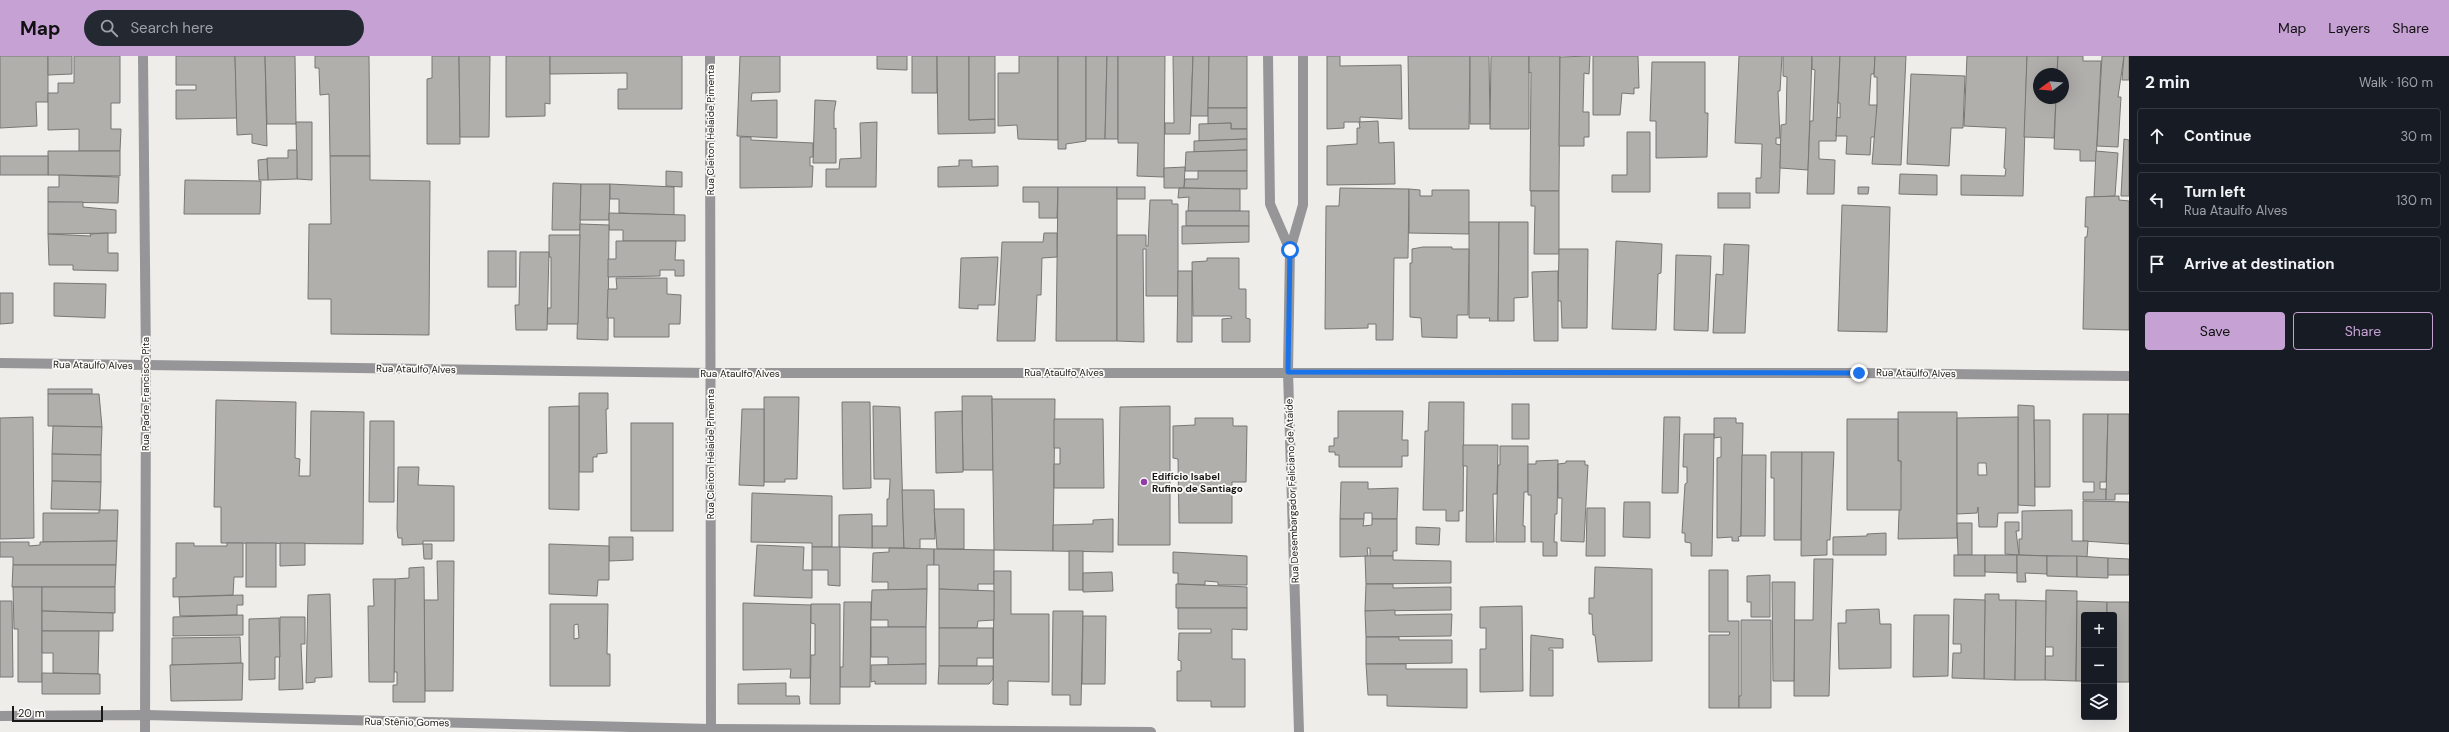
<!DOCTYPE html>
<meta charset="utf-8">
<style>
body{margin:0;font-family:"DM Sans",sans-serif;background:#242831;color:#f1f3f6}
.controls{position:absolute;right:12px;bottom:12px;display:grid;overflow:hidden;border-radius:4px;box-shadow:0 4px 16px #0002}
.controls button{width:36px;height:36px;display:grid;place-items:center;padding:0;border:0;border-bottom:1px solid #363941;background:#171b24;color:#f1f3f6;font:20px sans-serif}
.compass{position:absolute;left:2033px;top:12px;width:36px;height:36px;border-radius:50%;background:#171b24;box-shadow:0 4px 16px #0002;rotate:254deg}
.scale{position:absolute;left:12px;bottom:10px;width:91px;box-sizing:border-box;padding-left:4px;border:2px solid #191817;border-top:0;font-size:11px;line-height:14px;white-space:nowrap;color:#191817;-webkit-text-stroke:3px #fdfbf7;paint-order:stroke}
.stop{position:absolute;width:12px;height:12px;margin:-9px;border:3px solid #1a73e8;border-radius:50%;background:#fff}
.stop.end{background:#1a73e8;border-color:#fff;box-shadow:0 1px 4px #0008}
.list{margin:0;padding:0;list-style:none}
h2{display:flex;justify-content:space-between;align-items:center;height:52px;margin:0;padding:0 16px;font-size:17px}
h2 small{font-size:13px;font-weight:400;color:#9ea1a6}
.list li{display:grid;grid-template-columns:26px 1fr auto;gap:12px;align-items:center;box-sizing:border-box;height:56px;margin:0 8px 8px;padding:0 8px;border:1px solid #363941;border-radius:4px}
.list b{display:block;font-size:15px;white-space:nowrap}
.list p{margin:0;font-size:13px;white-space:nowrap;color:#9ea1a6}
.list em{font-size:13px;font-style:normal;color:#9ea1a6}
.actions{display:flex;gap:8px;padding:12px 16px}
.actions a{flex:1;padding:9px 0;border:1px solid #c5a1d4;border-radius:4px;text-align:center;font-size:14px;color:#c5a1d4}
.actions .main{background:#c5a1d4;color:#111}
.icon{flex:none;width:22px;height:22px;fill:none;stroke:currentColor;stroke-width:2;stroke-linecap:round;stroke-linejoin:round}
.map{position:relative;flex:none;width:2129px;height:676px;overflow:hidden}
header{display:flex;align-items:center;gap:24px;box-sizing:border-box;height:56px;padding:0 20px;background:#c5a1d4;color:#111}
header strong{font-size:19px}
nav{display:flex;gap:22px;margin-inline-start:auto;font-size:14px}
.search{width:280px;height:36px;background:#242831;display:flex;align-items:center;gap:10px;box-sizing:border-box;padding:0 14px;border-radius:22px;color:#9ea1a6;font-size:15px}
main{display:flex}
aside{flex:1;background:#171b24}
.map>svg:first-child{display:block}
</style>
<header>
<strong>Map</strong>
<div class="search"><svg class="icon" aria-label="search" viewBox="0 0 24 24"><circle cx="10" cy="10" r="6"/><path d="M15 15l6 6"/></svg>Search here</div>
<nav><a>Map</a><a>Layers</a><a>Share</a></nav>
</header>
<main>
<div class="map">
<svg width="2129" height="676" viewBox="0 0 2129 676">
<rect width="100%" height="100%" fill="#efedea"/>
<g fill="#b1afac" stroke="#797774" fill-rule="evenodd">
<path d="M0 0H48V46H36L37 70 0 72Z"/>
<path d="M48 0H72V18L48 19Z"/>
<path d="M74 0H120V47H111V73H121L120 95H79V73L48 74V37H58V27H74Z"/>
<path d="M176 0H235L237 62 176 63V34H196V29H176Z"/>
<path d="M235 0H265L267 90 252 87V78L237 79Z"/>
<path d="M265 0H295L296 68H267Z"/>
<path d="M315 0H369L370 100H330L329 38 320 39 319 12H315Z"/>
<path d="M432 0H459L460 88H427V23L432 22Z"/>
<path d="M459 0H490L489 81H460Z"/>
<path d="M506 0H550V48L545 47V60L506 61Z"/>
<path d="M550 0H682V53H618V33H627V17L550 18Z"/>
<path d="M740 0H780V36L752 37 751 45 777 44V82L737 80Z"/>
<path d="M877 0H907V14L877 13Z"/>
<rect x="912" y="0" width="25" height="37"/>
<path d="M937 0H969V64L995 63V77L938 78Z"/>
<path d="M969 0H995V63L969 64Z"/>
<path d="M1019 0H1058V84L1018 83 1017 69 998 70V17H1019Z"/>
<path d="M1058 0H1086V85L1066 88V93H1058Z"/>
<path d="M1086 0H1107L1105 83H1086Z"/>
<path d="M1107 0H1118V83H1105Z"/>
<path d="M1118 0H1165L1164 121 1137 120 1138 87H1118Z"/>
<path d="M1173 0H1193L1190 78H1165V67H1174Z"/>
<path d="M1193 0H1209L1208 60H1191Z"/>
<path d="M1209 0H1247V52H1208Z"/>
<path d="M1327 0H1340V10L1401 9 1402 63 1360 61V66H1344V72L1327 73Z"/>
<path d="M1408 0H1470L1469 73H1409Z"/>
<path d="M1470 0H1489L1490 68H1470Z"/>
<path d="M1491 0H1529V73H1490Z"/>
<path d="M1529 0H1560L1559 135H1530L1531 16 1529 17Z"/>
<path d="M1590 0 1589 18 1584 17 1583 56H1589V81H1584V90H1559L1560 1Z"/>
<path d="M1593 0H1638L1639 32H1634V38L1622 37 1620 59H1593Z"/>
<path d="M1739 0H1782L1780 35H1778L1780 82H1776V88L1781 89 1779 137H1756V122H1761L1762 88 1735 87Z"/>
<path d="M1783 0H1812L1808 114 1780 112 1781 69 1786 68 1787 21 1783 20Z"/>
<path d="M1812 0H1840L1836 85H1819V103L1835 104 1834 138H1807L1810 65H1813L1815 14 1812 13Z"/>
<path d="M1840 0H1875L1874 18H1871L1869 49H1877L1876 81H1871L1870 99 1846 98 1847 80H1836L1837 61 1840 62V47H1838Z"/>
<path d="M1875 0H1906L1901 109 1872 108 1877 49V21H1874Z"/>
<path d="M1967 0H2027L2023 140 1961 139V119L2005 120 2006 113 2004 112 2006 72 1964 70Z"/>
<path d="M2027 0H2058L2057 18H2039V42H2056L2054 82 2024 81Z"/>
<path d="M2058 0H2083V5H2101L2096 105H2080V94L2054 93 2056 42H2063V18H2057Z"/>
<path d="M2102 0H2124L2118 41H2121L2118 91 2097 90Z"/>
<path d="M2124 0H2129V24H2122Z"/>
<path d="M1652 6H1705V57H1708L1707 101 1656 102V65H1650Z"/>
<path d="M1911 18 1965 20 1963 72H1951L1949 110 1907 108Z"/>
<path d="M815 44 836 45 834 56V73L836 72V107H813Z"/>
<path d="M1208 52H1247V73H1231V67L1208 68Z"/>
<path d="M1378 65 1379 87 1394 86 1395 128 1327 129V90L1357 88V72H1360L1359 66Z"/>
<path d="M296 66H312V124L297 123Z"/>
<path d="M877 66 876 131H826V113H839L840 103 861 102 860 67Z"/>
<path d="M1231 67V73H1247V83L1199 85V68Z"/>
<path d="M1627 76H1650V136H1612V119H1627Z"/>
<path d="M740 81H751V84L813 87V101H810V110H813L812 131 740 132Z"/>
<path d="M1247 83V94L1194 96V85Z"/>
<path d="M2124 83 2129 84V140H2121Z"/>
<path d="M288 94H297V123L268 124 267 102H288Z"/>
<path d="M1247 94V115H1185L1186 96Z"/>
<path d="M48 95H120V120L48 119Z"/>
<path d="M2096 95 2118 97 2115 140 2094 141Z"/>
<rect x="0" y="100" width="48" height="19"/>
<path d="M330 100H370V124L430 125 429 279 331 278V243H308L309 168H331Z"/>
<path d="M267 103 268 124H259L258 104Z"/>
<path d="M959 104H972V111L998 110V130L938 131V111L959 110Z"/>
<path d="M1185 111 1184 132H1164V112Z"/>
<path d="M666 115 682 116V131L666 130Z"/>
<path d="M1198 115H1247V133L1184 132 1185 123H1198Z"/>
<path d="M1900 118 1937 119V139L1899 138Z"/>
<path d="M59 119 119 121 118 147 48 146V131H59Z"/>
<path d="M185 124 261 125 260 158H184Z"/>
<path d="M553 127 581 128 580 174H552Z"/>
<path d="M581 128H610L609 164H580Z"/>
<path d="M610 128 674 131V159L619 157V143H610Z"/>
<path d="M1023 131H1058L1057 162H1039V146H1023Z"/>
<path d="M1058 131H1117V285H1056Z"/>
<rect x="1117" y="131" width="28" height="12"/>
<path d="M1858 131H1869L1868 138H1858Z"/>
<path d="M1179 132 1240 133V155H1188L1189 141 1178 142Z"/>
<path d="M1340 132 1409 133 1408 202H1394L1393 284H1376V268H1368V272L1325 273 1326 150H1339Z"/>
<path d="M1409 133 1420 134V140H1432V134H1469V178L1409 177Z"/>
<path d="M1531 135H1559V198H1534L1535 150H1531Z"/>
<rect x="1718" y="137" width="32" height="15"/>
<path d="M2119 140V144L2129 145V274L2083 273 2085 181H2087L2088 171H2085L2086 141Z"/>
<path d="M1150 144H1172V148H1178V240H1146V193H1143L1144 286 1117 285V179H1146V190H1148Z"/>
<path d="M48 146H83V151L116 154V177L48 178Z"/>
<path d="M1842 149 1890 151 1887 276 1838 275Z"/>
<rect x="1186" y="155" width="63" height="15"/>
<path d="M609 157 685 159V185H623V174H609Z"/>
<path d="M1469 166H1499L1498 265H1489L1490 262H1469Z"/>
<path d="M1499 166H1528V241L1514 242V265H1498Z"/>
<path d="M580 168 609 169 608 284 577 283Z"/>
<path d="M1182 170H1249V186L1182 188Z"/>
<path d="M108 177V197H118V215L73 214V209H49L48 178 91 180 90 178Z"/>
<path d="M1044 177H1057V201L1042 202 1041 239H1037L1035 285H997L1002 186H1043Z"/>
<path d="M549 179H580L578 268H547L548 252H551V201H549Z"/>
<path d="M616 185H676L675 204H684V220H675V214H660V220L608 221V203H616Z"/>
<path d="M1616 185 1662 188 1661 217 1658 218 1656 274 1612 273Z"/>
<path d="M1724 188 1749 189 1745 277H1713L1716 218 1723 219Z"/>
<path d="M1423 191H1452V193H1469L1468 259H1457V282L1422 281 1421 262 1410 261V207H1412V193Z"/>
<path d="M1559 193H1588L1587 272H1562L1561 245H1558Z"/>
<rect x="488" y="195" width="28" height="36"/>
<path d="M520 196H549L547 274H516L515 249H519Z"/>
<path d="M1676 199 1711 200 1708 275 1674 274Z"/>
<path d="M998 201 995 249H978V253L959 252 961 202Z"/>
<path d="M1207 202H1239V233H1246V262L1250 263V286H1222V263L1232 262 1231 260H1193L1192 206 1207 205Z"/>
<path d="M1178 215H1192V286H1177Z"/>
<path d="M1558 215V285H1534L1532 216Z"/>
<path d="M616 222H667V238L681 239 680 268H669V281H614V262H607L608 233H617Z"/>
<path d="M54 227 106 228 105 262 54 260Z"/>
<path d="M0 237H13V267L0 268Z"/>
<rect x="48" y="333" width="44" height="5"/>
<path d="M579 337H608V353H606L607 397 597 398V401H593V416H579Z"/>
<path d="M48 338H99L102 371 48 370Z"/>
<path d="M962 340H992L993 414H963Z"/>
<path d="M764 341H799L797 423H785V426H764Z"/>
<path d="M992 343H1055L1053 495 994 494Z"/>
<path d="M216 344 296 346 295 402 300 403 299 420H310L311 355 364 356 363 488 221 487V451H214Z"/>
<path d="M842 346H870L871 432 843 433Z"/>
<path d="M1429 346H1464L1463 455H1459V465H1446V454H1423L1425 375H1428Z"/>
<rect x="1512" y="348" width="17" height="35"/>
<path d="M2018 349 2034 350 2035 450 2018 449Z"/>
<path d="M579 350V454L549 453V351Z"/>
<path d="M873 350 900 351 904 492H872V470H887V443H889L890 426V423H874Z"/>
<path d="M1170 350V489H1118L1120 351Z"/>
<path d="M742 353H764V430L739 429Z"/>
<path d="M962 355 963 416 936 417 935 356Z"/>
<path d="M1338 355H1403L1402 384H1408V400H1402V411H1339V399H1335V396H1329V390H1334V382H1338Z"/>
<path d="M1898 356H1957V482L1898 483 1901 405H1898Z"/>
<path d="M2083 358H2108L2106 426H2100V433H2106V444H2083V436H2094V426H2083Z"/>
<path d="M2108 358H2129V438H2115V444H2106Z"/>
<path d="M33 361 34 482 0 483V362Z"/>
<path d="M1664 361H1680L1678 437H1662Z"/>
<path d="M2018 361V457H1998L1997 471H1979L1978 451 1977 457 1957 458V362ZM1978 407H1986L1987 419H1978Z"/>
<path d="M1195 362H1233V370H1247L1246 426H1232V467H1179L1178 403 1173 402V370L1195 369Z"/>
<path d="M1714 362H1736V367H1743L1741 480 1738 481 1739 485H1732V481L1717 482V402L1721 401V381L1714 382Z"/>
<path d="M1054 363H1103L1104 432H1054V408H1060V392H1054Z"/>
<path d="M1847 363H1898V405H1901V454H1847Z"/>
<path d="M2034 364H2050V431H2035Z"/>
<path d="M370 365H394V446H369Z"/>
<rect x="631" y="367" width="42" height="108"/>
<path d="M53 370 102 371 101 399 52 398Z"/>
<path d="M1684 378H1714L1712 500H1691V487L1685 486V477H1682L1685 428 1687 427V411H1683Z"/>
<path d="M1463 389H1498L1497 438H1493L1494 486H1466L1467 410H1463Z"/>
<path d="M1500 390H1528V436H1524L1523 470H1525V486H1496L1498 409H1500Z"/>
<path d="M1771 396H1802L1801 484H1774V422H1771Z"/>
<path d="M1802 396H1834L1830 484H1827V499L1801 500Z"/>
<path d="M52 398 101 399V426L52 425Z"/>
<path d="M1742 399H1766L1765 480H1741Z"/>
<path d="M1558 404 1557 458H1555L1554 486H1557V500H1543V486H1531V439H1528V408H1536V405Z"/>
<path d="M1566 405H1585V409H1588L1584 486 1561 485 1562 442H1558V408L1566 407Z"/>
<path d="M398 411H419L418 429 454 430V485H423V488L402 489V482H398L397 473Z"/>
<path d="M52 425 101 426 100 454 51 453Z"/>
<path d="M1341 426H1368V433L1398 432 1397 463H1372V457H1364V463H1340Z"/>
<path d="M902 434H934L935 483H920V493L904 492Z"/>
<path d="M752 437 832 440V491H812V487L751 486Z"/>
<path d="M2083 445 2129 446V488L2083 485Z"/>
<path d="M1624 446H1650V482L1623 481Z"/>
<path d="M1587 452H1605V500H1586Z"/>
<path d="M934 453H964V493H937Z"/>
<path d="M99 454H118L117 485 43 486V457H99Z"/>
<path d="M2072 454V485H2088L2087 501 2019 499V483H2022V455Z"/>
<path d="M872 458V492L839 491V459Z"/>
<path d="M1113 463V496L1053 495V469L1093 468V464Z"/>
<path d="M1340 463H1364L1363 470 1372 469V463H1397V495H1393V500H1370V492H1367L1368 500 1340 501Z"/>
<path d="M2005 466H2019V475H2016L2019 499 2005 498Z"/>
<path d="M1957 467H1972V499H1958Z"/>
<path d="M1416 471 1440 472 1439 489 1416 488Z"/>
<path d="M1886 477V499H1833V481L1867 480V478Z"/>
<path d="M609 481H633V504L609 505Z"/>
<path d="M117 485 116 509H13V501H0V486H29V490L40 489V486Z"/>
<path d="M176 487H194V490H227V487H243V521H234L233 539 173 541V522H176Z"/>
<rect x="246" y="487" width="30" height="44"/>
<path d="M280 487H305V509L280 510Z"/>
<path d="M423 488H432V503H424Z"/>
<path d="M549 488 609 490V524H598L597 540 549 538Z"/>
<path d="M757 489 804 491 803 514H812V542L754 540Z"/>
<path d="M812 491H840V530L828 529V514H812Z"/>
<path d="M889 492 934 493V509H927V533L888 534V526H872L873 497 889 496Z"/>
<path d="M934 493 994 494V528H978V535L939 533V509H934Z"/>
<rect x="1069" y="495" width="14" height="39"/>
<path d="M1173 496 1247 500V529H1218V526L1205 525V529L1178 528V517H1173Z"/>
<rect x="1954" y="499" width="31" height="21"/>
<path d="M1985 499H2017V517L1985 516Z"/>
<path d="M2017 499 2047 500V518L2025 517 2026 526H2017Z"/>
<path d="M1365 500H1393V504L1451 505V527L1366 528Z"/>
<path d="M2047 500H2077V521L2047 520Z"/>
<path d="M2077 500 2108 502V522L2077 521Z"/>
<path d="M2108 502 2129 503V519H2108Z"/>
<path d="M1814 503H1833L1829 640H1794V564H1813Z"/>
<path d="M437 505H454L453 635H425L424 544H438Z"/>
<path d="M13 509H116L115 531H12Z"/>
<path d="M424 511 425 646H393V629H397V616H394L395 523 409 522V512Z"/>
<path d="M1595 511 1652 513V605L1598 606 1595 579H1593L1592 558H1589V542H1594Z"/>
<path d="M1709 514H1728V565H1739V652H1709V579H1729L1730 576H1709Z"/>
<path d="M994 515H1011V558H1049V626L1008 625V649L993 648Z"/>
<path d="M1112 516 1113 535 1083 536V517Z"/>
<path d="M1770 519V561H1751V546H1747V520Z"/>
<path d="M373 523H395L394 626H369L368 550H374Z"/>
<path d="M1772 526H1795L1794 625H1773Z"/>
<path d="M1176 528 1247 531V552H1176Z"/>
<path d="M1366 528H1393V532L1451 531V554L1365 555Z"/>
<path d="M13 531H42V626H18V573H14Z"/>
<path d="M42 531H115V557L42 555Z"/>
<path d="M927 533 926 571H888V564H871L872 534Z"/>
<path d="M939 533 994 535V564L978 565 977 572H939Z"/>
<path d="M2046 534 2077 535 2076 625 2045 624V600H2053V591H2045Z"/>
<path d="M330 538 332 621 315 622V626L306 627 308 539Z"/>
<path d="M1985 538H1999V544H2016L2015 624 1984 623Z"/>
<path d="M243 539V549H237V559L180 560 179 541Z"/>
<path d="M1954 543 1985 544 1984 623 1952 622 1953 597H1961V588H1953Z"/>
<path d="M2016 544 2046 545 2045 624H2015Z"/>
<path d="M0 545H12L13 621H0Z"/>
<path d="M2077 545 2107 546V559H2084V625H2076Z"/>
<path d="M844 546H871L870 631H840V611H843Z"/>
<path d="M2107 546H2129V626H2114V559H2107Z"/>
<path d="M743 547 811 549 810 622H790L791 613 743 614Z"/>
<path d="M550 548H608L607 598H610V630H550ZM578 568 579 582 574 583V569Z"/>
<path d="M811 548H840V648H810L811 599H815V568L811 567Z"/>
<path d="M1522 550 1523 635 1480 636V593H1486V572H1480V551Z"/>
<path d="M1178 552H1247V574L1232 573V603H1245V651H1211V645H1177V615H1181V605L1178 604 1179 577H1211V573H1178Z"/>
<path d="M1879 553 1880 568H1891V612L1839 613 1838 567H1846V554Z"/>
<path d="M1395 554V559L1452 558 1451 580 1366 581 1365 555Z"/>
<path d="M42 555 113 557V575H42Z"/>
<path d="M1053 555H1083L1081 649H1070V639H1052Z"/>
<path d="M243 559V579L173 580V561Z"/>
<path d="M1914 559H1949L1948 620 1913 621Z"/>
<path d="M1083 560H1106L1105 628H1082Z"/>
<path d="M280 561H305V588H301L303 633 279 634Z"/>
<path d="M279 562 280 601H275V623L249 624V563Z"/>
<path d="M1741 564H1771V652H1739V640H1741Z"/>
<path d="M871 571H926V608L888 609V601H871Z"/>
<path d="M939 572H993V602H977V610H939Z"/>
<path d="M42 575H99L98 618 53 617V597H42Z"/>
<path d="M1531 579 1563 583V592H1549V594H1553V640H1530Z"/>
<path d="M240 581 241 607 172 609V582Z"/>
<path d="M1366 581H1399V584H1452V607L1366 608Z"/>
<path d="M243 607 242 644 171 645 170 609Z"/>
<path d="M926 608V628H875V625L871 626V609Z"/>
<path d="M1366 608H1406V613H1467V652L1387 650V639H1368Z"/>
<path d="M939 610H993V623L989 628H938Z"/>
<path d="M42 617 100 618V638H42Z"/>
<path d="M786 627V640H799L800 648H738V628Z"/>
</g>
<g fill="none" stroke-linecap="round" stroke-linejoin="round">
<g stroke="#969597" stroke-width="10">
<path d="M143 0 146 310 145 676"/>
<path d="M710 0 711 676"/>
<path d="M1268 0 1270 148 1290 194"/>
<path d="M0 307 710 317H1859L2129 320"/>
<path d="M0 660 146 659 711 673 1151 676"/>
<path d="M1299 676 1288 316 1290 194 1303 149V0"/>
</g>
</g>
<g fill="none" stroke-linecap="round" stroke-linejoin="round">
<path stroke="#1a73e8" stroke-width="5" d="M1290 194 1288 316 1859 317"/>
</g>
<circle fill="#903dab" stroke="#fdfbf7" stroke-width="1.5" cx="1144" cy="426" r="4"/>
<g text-anchor="middle" dominant-baseline="central" stroke-width="3.5" stroke-linejoin="round" paint-order="stroke">
<g font-size="10" fill="#191817" stroke="#fdfbf7">
<text transform="translate(710 74) rotate(-90)">Rua Cleiton Helaide Pimenta</text>
<text transform="translate(93 309) rotate(1)">Rua Ataulfo Alves</text>
<text transform="translate(416 313) rotate(1)">Rua Ataulfo Alves</text>
<text x="1064" y="316">Rua Ataulfo Alves</text>
<text x="740" y="317">Rua Ataulfo Alves</text>
<text transform="translate(1916 317) rotate(1)">Rua Ataulfo Alves</text>
<text transform="translate(145 338) rotate(-90)">Rua Padre Francisco Pita</text>
<text transform="translate(710 398) rotate(-90)">Rua Cleiton Helaide Pimenta</text>
<text transform="translate(1292 435) rotate(-92)">Rua Desembargador Feliciano de Ataíde</text>
<text transform="translate(407 666) rotate(1)">Rua Stênio Gomes</text>
</g>
<g font-size="10" font-weight="bold" fill="#191817" stroke="#fdfbf7" text-anchor="start">
<text x="1152" y="420">Edifício Isabel<tspan x="1152" dy="12">Rufino de Santiago</tspan></text>
</g>
</g>
</svg>
<div class="controls">
<button>+</button>
<button>−</button>
<button><svg class="icon" aria-label="layers" viewBox="0 0 24 24"><path d="M12 4l9 5-9 5-9-5zM3 14l9 5 9-5"/></svg></button>
</div>
<svg class="compass" viewBox="-18 -18 36 36"><path d="M0-13l5 13h-10z" fill="#e53935"/><path d="M0 13l5-13h-10z" fill="#9ea1a6"/></svg>
<div class="scale">20 m</div>
<div class="stop" style="left:1290px;top:194px"></div>
<div class="stop end" style="left:1859px;top:317px"></div>
</div>
<aside>
<h2>2 min<small>Walk · 160 m</small></h2>
<ul class="list">
<li><svg class="icon" aria-label="ahead" viewBox="0 0 24 24"><path d="M12 20V5M6 11l6-6 6 6"/></svg><div><b>Continue</b></div><em>30 m</em></li>
<li><svg class="icon" aria-label="left" viewBox="0 0 24 24"><path d="M17 20v-9H6M10 6l-5 5 5 5"/></svg><div><b>Turn left</b><p>Rua Ataulfo Alves</p></div><em>130 m</em></li>
<li><svg class="icon" aria-label="arrive" viewBox="0 0 24 24"><path d="M6 21V4h12l-3 4 3 4H6"/></svg><div><b>Arrive at destination</b></div></li>
</ul>
<div class="actions"><a class="main">Save</a><a>Share</a></div>
</aside>
</main>
